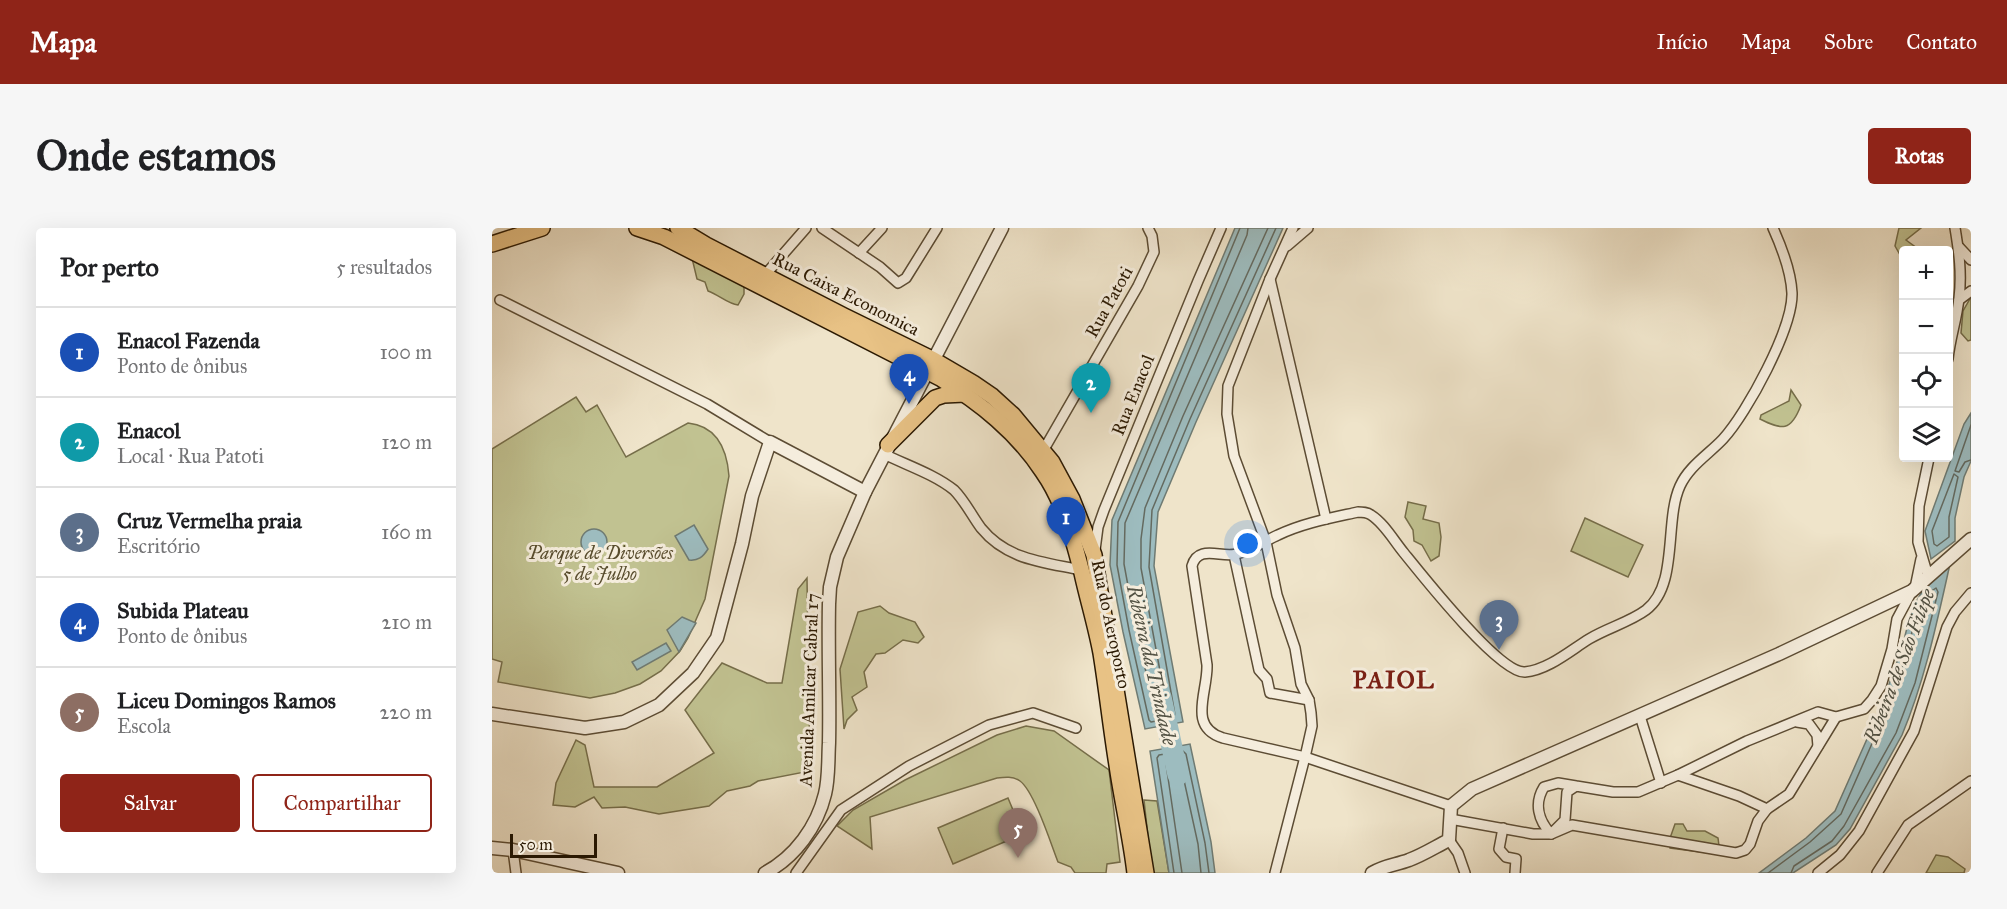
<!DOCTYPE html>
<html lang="pt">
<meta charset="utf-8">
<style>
body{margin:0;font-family:"IM FELL Great Primer",serif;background:#f6f6f6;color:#202124}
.controls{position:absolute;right:18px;top:18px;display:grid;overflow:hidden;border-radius:6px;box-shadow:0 6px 24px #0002}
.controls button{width:54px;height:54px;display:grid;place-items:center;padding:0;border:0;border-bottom:2px solid #e0e0e0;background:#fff;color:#202124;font:30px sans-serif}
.scale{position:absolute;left:18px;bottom:15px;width:87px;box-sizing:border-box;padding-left:6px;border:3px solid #2b1902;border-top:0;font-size:16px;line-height:21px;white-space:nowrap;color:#2b1902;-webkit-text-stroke:4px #f5eddd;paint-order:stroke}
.you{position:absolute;left:756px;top:316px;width:21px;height:21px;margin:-15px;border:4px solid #fff;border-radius:50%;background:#1a73e8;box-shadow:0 0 0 9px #1a73e833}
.badge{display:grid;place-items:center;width:39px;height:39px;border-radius:50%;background:#8f2418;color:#fff;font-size:20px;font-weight:700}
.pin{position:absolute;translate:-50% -50px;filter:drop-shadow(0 2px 3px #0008)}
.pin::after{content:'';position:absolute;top:32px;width:21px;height:18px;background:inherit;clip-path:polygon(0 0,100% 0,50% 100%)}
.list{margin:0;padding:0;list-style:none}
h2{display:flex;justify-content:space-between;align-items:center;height:78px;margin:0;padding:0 24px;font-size:26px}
h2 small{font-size:20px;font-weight:400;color:#757577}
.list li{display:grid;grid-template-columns:39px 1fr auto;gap:18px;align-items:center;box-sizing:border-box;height:90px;padding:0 24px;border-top:2px solid #e0e0e0}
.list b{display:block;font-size:22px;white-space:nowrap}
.list p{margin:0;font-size:20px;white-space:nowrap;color:#757577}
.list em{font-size:20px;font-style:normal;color:#757577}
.actions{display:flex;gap:12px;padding:18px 24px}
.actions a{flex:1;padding:14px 0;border:2px solid #8f2418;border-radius:6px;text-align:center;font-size:21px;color:#8f2418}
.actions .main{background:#8f2418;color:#fff}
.icon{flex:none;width:33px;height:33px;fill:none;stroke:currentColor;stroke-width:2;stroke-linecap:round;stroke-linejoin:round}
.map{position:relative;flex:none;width:1479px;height:645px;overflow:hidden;border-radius:6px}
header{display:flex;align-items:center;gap:36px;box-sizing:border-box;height:84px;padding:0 30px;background:#8f2418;color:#fff}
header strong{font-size:28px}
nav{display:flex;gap:33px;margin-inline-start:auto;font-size:21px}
.intro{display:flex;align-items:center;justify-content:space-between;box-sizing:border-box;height:144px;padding:0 36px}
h1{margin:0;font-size:42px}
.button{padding:15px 27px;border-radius:6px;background:#8f2418;color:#fff;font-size:21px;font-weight:700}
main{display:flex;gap:36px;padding:0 36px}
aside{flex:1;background:#fff;border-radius:6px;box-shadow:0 6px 24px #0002}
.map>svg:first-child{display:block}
</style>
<header>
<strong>Mapa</strong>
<nav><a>Início</a><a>Mapa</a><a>Sobre</a><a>Contato</a></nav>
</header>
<div class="intro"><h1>Onde estamos</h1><a class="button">Rotas</a></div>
<main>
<aside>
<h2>Por perto<small>5 resultados</small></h2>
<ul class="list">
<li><span class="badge" style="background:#1a4fb4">1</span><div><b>Enacol Fazenda</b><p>Ponto de ônibus</p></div><em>100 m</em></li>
<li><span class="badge" style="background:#0f9aa8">2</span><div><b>Enacol</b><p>Local · Rua Patoti</p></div><em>120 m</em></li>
<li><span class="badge" style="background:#5c6f8a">3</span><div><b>Cruz Vermelha praia</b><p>Escritório</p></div><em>160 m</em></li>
<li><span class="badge" style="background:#1a4fb4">4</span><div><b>Subida Plateau</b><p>Ponto de ônibus</p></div><em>210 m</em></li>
<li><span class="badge" style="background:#8d6e63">5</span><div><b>Liceu Domingos Ramos</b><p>Escola</p></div><em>220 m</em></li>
</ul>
<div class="actions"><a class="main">Salvar</a><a>Compartilhar</a></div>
</aside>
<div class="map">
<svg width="1479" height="645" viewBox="0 0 1479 645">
<rect width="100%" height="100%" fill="#efe4ca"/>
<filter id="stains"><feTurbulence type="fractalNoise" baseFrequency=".00333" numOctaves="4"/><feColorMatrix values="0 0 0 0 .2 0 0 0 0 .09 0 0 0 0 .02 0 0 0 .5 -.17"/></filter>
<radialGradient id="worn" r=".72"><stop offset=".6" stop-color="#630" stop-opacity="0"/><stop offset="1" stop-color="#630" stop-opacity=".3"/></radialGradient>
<g fill="#c1c291" stroke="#766e4a" stroke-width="1.5">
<path d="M1407 0H1429L1414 12 1425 20 1441 19V22H1412L1411 32 1403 18Z"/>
<path d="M199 26 252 57V66L246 77C236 76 227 67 216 63L213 54 205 51Z"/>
<path d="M1479 69V112L1476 113 1469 105 1471 83Z"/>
<path d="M1299 162 1309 177C1299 204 1290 202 1268 191L1269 187 1297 173Z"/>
<path d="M84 169 94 184 105 177 134 229 196 195C225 198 235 222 237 248L213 371 196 410 188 423 169 443 148 456 123 465 98 470 6 454 10 434 0 431V221Z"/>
<path d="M916 274 934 278 931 291 947 295 949 309 947 328 939 333 930 317 922 313 921 302 913 289Z"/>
<path d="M1093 290 1151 317 1136 349 1079 323Z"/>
<path d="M315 350 318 543 266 553 258 558 235 563 217 578 167 586 133 579 110 580 102 569 83 579 61 577 64 555 84 512 93 517 102 559H165L222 525 193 482 230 435 275 455H290L306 361Z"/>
<path d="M388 378 397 385 423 394 432 409 426 415 411 412 393 425 384 426 372 444 375 459 360 469 365 482 355 492 352 501 348 441 366 384Z"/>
<path d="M534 498 562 503 617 542 628 634 615 636 614 645H583L579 639 566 634C559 616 542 563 528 553 521 548 513 549 505 550L378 589 380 621 345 598 361 582 413 552 505 507Z"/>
<path d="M516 570 531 606 461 636 446 600Z"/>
<path d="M652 572 665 573 677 645H660Z"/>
<path d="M1183 596H1191L1195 603H1213L1226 610 1227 618 1224 626 1178 620 1177 613Z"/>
<path d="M1444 627 1456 629 1473 641 1472 645H1434Z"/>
</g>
<g fill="#9dbcbf" stroke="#6f7b73" stroke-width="1.5">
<path d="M743 0H791L704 194 666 284 662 338 691 494 653 501 631 404 618 337 620 292Z"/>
<path d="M1479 185V233L1472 249 1463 290V313L1439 331 1433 303 1472 196Z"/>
<path d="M202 297 216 321C211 329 206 333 197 332L183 308Z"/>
<circle cx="102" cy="314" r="13"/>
<path d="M1458 336C1445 394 1433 452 1410 507L1358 601 1344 617 1301 645H1267L1314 610 1343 583 1387 484 1409 423 1420 381 1431 362Z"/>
<path d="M190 389 204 395 187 424 175 402Z"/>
<path d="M174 415 179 423 145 442 140 434Z"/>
<path d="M698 516 719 614 723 645H677L658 523Z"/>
</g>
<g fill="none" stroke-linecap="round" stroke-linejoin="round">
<g stroke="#646a60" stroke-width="1.5">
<path d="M748 0 626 294 625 337 637 402 657 492 659 494 681 490 683 487 657 339 660 282 698 191 784 0"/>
<path d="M756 0 755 7 633 295 632 336 644 401 663 483 665 485 673 484 675 481 649 340V311L653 280 691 188 776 0"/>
<path d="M1479 197 1463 243 1467 244 1473 234 1479 232"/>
<path d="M1462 246 1466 249 1457 289V309L1445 318 1442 316 1440 303Z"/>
<path d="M682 645 665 530 667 527 691 523 694 526 713 615 717 645"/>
<path d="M690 645 674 536 676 533 685 532 688 534 706 616 709 645"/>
<path d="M1276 645 1318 614 1349 586 1393 486 1415 425 1425 383 1435 366 1444 360 1446 364 1423 455 1404 505 1352 598 1340 613 1302 638 1299 645"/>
</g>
<path stroke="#9dbcbf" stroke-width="21" d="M669 469 686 547"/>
<g stroke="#5c4c34" stroke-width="12">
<g id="minor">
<path d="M330 0 388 39 406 55 414 50 445 0"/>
<path d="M795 18 816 0"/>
<path d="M1467 19 1479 32"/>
<path d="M367 25 390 0"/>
<path d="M273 47 314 0"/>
<path d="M778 51 834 291"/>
<path d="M8 72 215 176 278 214"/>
<path d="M1467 72 1479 63"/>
<path d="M1456 131C1458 110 1465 91 1467 70 1470 46 1467 24 1463 0"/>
<path d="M551 223 646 58 662 24 660 8 656 0"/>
<path d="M392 226C414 237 442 246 462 262 473 273 480 288 489 300 515 332 551 334 589 342"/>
<path d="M603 322 606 299 612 282 706 53 729 0"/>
<path d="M742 327 767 442 775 451 778 465 817 472"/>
<path d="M1436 348 1426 314 1427 278 1437 230"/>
<path d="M1423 360 1429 331"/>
<path d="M1148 488 1169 555"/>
<path d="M1305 494 1317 496 1325 507 1326 518"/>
<path d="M1186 547 1247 568 1275 581"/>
<path d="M1084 558 1066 555 1052 559C1042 575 1046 592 1059 606L1073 592 1075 564 1084 558 1121 564H1146L1186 547 1255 513 1326 484 1344 489 1372 481 1380 472 1389 458 1400 421 1405 391 1420 363"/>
<path d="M959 578 813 529 731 510C695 499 716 464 715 437L700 338C706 316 729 330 744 326 759 323 772 313 786 307 811 295 839 290 866 284 871 284 875 284 879 287 892 295 902 313 912 325 929 346 1008 446 1033 444 1056 442 1079 422 1097 411 1115 400 1138 394 1154 382 1187 357 1172 293 1188 258 1197 238 1217 226 1231 211 1255 185 1301 100 1300 65 1299 43 1290 20 1281 0"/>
<path d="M958 591 1041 606H1059L1080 597 1244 625 1253 622 1258 616 1266 593 1275 581 1297 566 1344 489"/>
<path d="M1011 600 1007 621 1014 629 1024 631 1023 645"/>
<path d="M957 612 966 625 973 645"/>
<path d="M21 622 24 645"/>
<path d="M304 645 349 582 417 538 497 497 541 485 584 500"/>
<path d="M783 645 813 529 820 498 819 485 817 472 809 456 803 420 785 367 774 314 742 228 735 186 736 158 778 51 801 0"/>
<path d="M1326 645 1348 627 1367 603 1422 503 1455 399 1463 384 1479 365"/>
<path d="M1385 645 1416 597 1479 553"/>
</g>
</g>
<g stroke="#5c4c34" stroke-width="15">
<g id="tertiary">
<path d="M0 486 93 500 132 494 167 477 201 445 225 410 250 316 260 268 278 214 373 264"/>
<path d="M0 620 21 622 126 645"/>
<path d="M273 645C303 629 325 599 333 566 337 550 336 532 337 515 338 469 336 423 337 376L338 359 345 329 373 264 510 0"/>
<path d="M880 645C893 637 904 637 917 632 931 627 943 619 957 612L959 578 980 561 1287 426 1420 363 1479 311"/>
</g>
</g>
<g stroke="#2b1902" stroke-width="18">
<g id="primary">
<path d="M145 0 172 9 448 150C489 176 524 203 551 244 572 274 581 310 590 345 596 372 604 398 609 425 615 462 619 500 625 537 630 573 639 609 643 645"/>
<path d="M186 0 214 17 352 88 440 131 481 155 500 168 521 187 560 234 580 271 602 327 654 645"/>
<path d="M0 16 50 0"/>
<path d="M396 217 443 170 452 167 473 166"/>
</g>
</g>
<use href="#minor" stroke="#f5eddd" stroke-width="9"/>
<use href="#tertiary" stroke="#f5eddd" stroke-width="12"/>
<use href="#primary" stroke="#e8c285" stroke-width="15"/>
</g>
<g text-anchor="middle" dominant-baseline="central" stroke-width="6" stroke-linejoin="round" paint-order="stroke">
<g font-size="18" fill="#2b1902" stroke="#f5eddd">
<text transform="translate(354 66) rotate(27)">Rua Caixa Economica</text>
<text transform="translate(617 74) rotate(-61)">Rua Patoti</text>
<text transform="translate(641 167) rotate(-68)">Rua Enacol</text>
<text transform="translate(619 396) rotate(78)">Rua do Aeroporto</text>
<text transform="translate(317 462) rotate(-88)">Avenida Amilcar Cabral 17</text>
</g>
<g font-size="18" font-style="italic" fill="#584c2d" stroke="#f5eddd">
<text x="108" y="325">Parque de Diversões<tspan x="108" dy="21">5 de Julho</tspan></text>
</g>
<g font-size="20" font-style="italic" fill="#535244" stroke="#f5eddd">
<text transform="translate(660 437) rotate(77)">Ribeira da Trindade</text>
<text transform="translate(1407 438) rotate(-69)">Ribeira de São Filipe</text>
</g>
<g font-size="24" font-weight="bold" letter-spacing="1.5" fill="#7a1f14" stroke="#f5eddd">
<text x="902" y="452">PAIOL</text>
</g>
</g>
<rect width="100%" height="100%" filter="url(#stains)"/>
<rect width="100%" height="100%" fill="url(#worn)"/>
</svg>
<div class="controls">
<button>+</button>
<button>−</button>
<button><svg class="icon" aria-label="locate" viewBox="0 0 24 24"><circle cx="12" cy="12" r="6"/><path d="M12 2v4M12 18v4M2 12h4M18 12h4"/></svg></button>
<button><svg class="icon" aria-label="layers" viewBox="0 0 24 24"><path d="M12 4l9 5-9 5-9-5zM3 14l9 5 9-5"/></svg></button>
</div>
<div class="scale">50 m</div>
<div class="you"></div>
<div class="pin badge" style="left:574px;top:319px;background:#1a4fb4">1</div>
<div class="pin badge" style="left:599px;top:185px;background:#0f9aa8">2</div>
<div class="pin badge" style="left:1007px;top:422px;background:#5c6f8a">3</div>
<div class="pin badge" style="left:417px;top:176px;background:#1a4fb4">4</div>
<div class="pin badge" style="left:526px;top:630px;background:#8d6e63">5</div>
</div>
</main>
